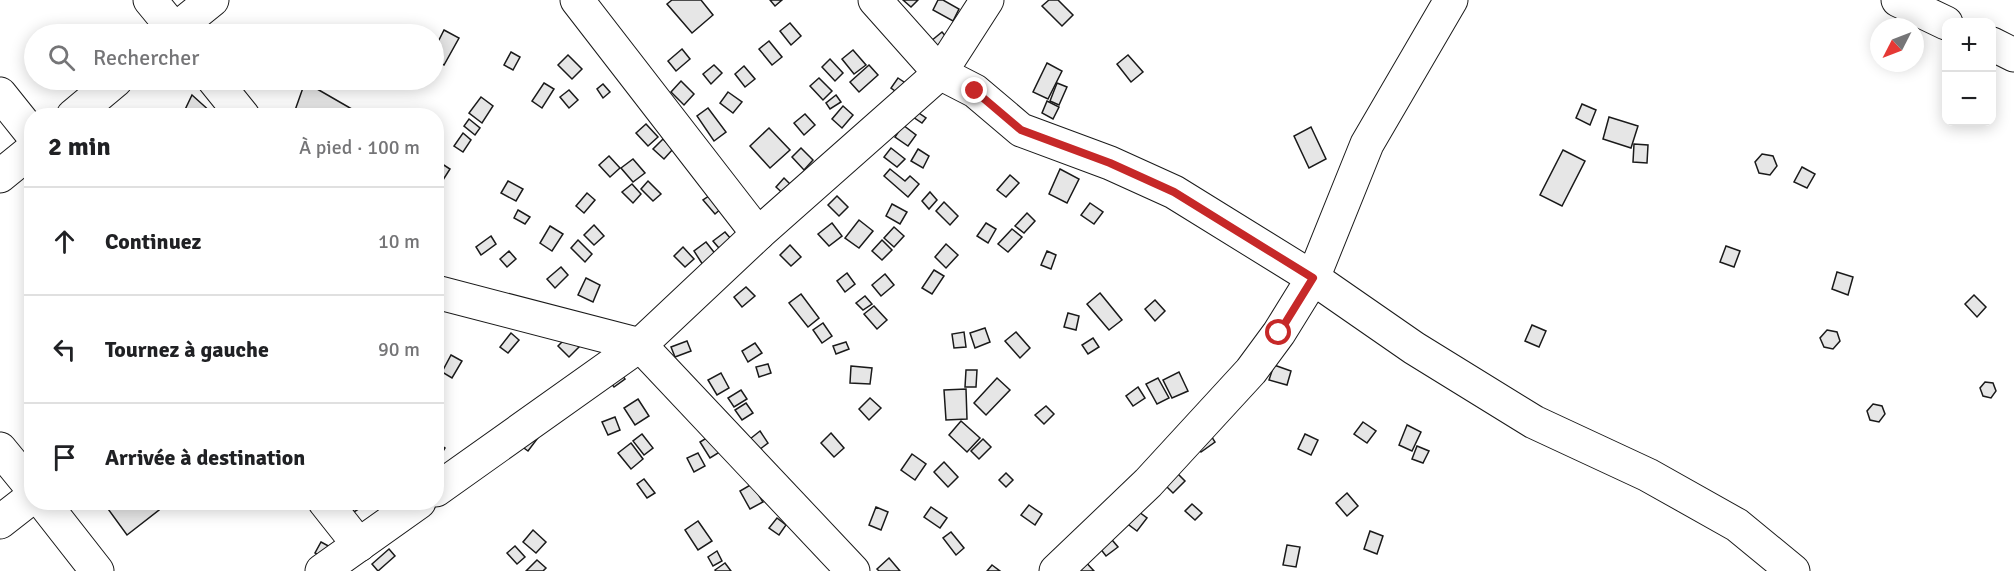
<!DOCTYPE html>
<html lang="fr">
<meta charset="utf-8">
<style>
body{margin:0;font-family:Signika,sans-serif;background:#f2f2f2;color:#202124}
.controls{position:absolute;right:18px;top:18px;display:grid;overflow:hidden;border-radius:12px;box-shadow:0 3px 15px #0003}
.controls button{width:54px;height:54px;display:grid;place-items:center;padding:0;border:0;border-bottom:2px solid #e0e0e0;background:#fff;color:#202124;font:30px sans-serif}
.compass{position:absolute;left:1870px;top:18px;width:54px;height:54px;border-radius:50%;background:#fff;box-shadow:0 3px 15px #0003;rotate:228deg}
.stop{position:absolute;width:18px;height:18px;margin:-14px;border:4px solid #c62828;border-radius:50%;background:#fff}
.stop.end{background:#c62828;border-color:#fff;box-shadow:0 2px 6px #0008}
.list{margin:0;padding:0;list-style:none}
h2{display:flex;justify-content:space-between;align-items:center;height:78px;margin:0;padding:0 24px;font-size:26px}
h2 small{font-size:20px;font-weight:400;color:#757577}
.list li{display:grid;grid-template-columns:39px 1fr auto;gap:18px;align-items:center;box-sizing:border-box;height:108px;padding:0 24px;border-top:2px solid #e0e0e0}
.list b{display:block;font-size:22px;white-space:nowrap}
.list em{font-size:20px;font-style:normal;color:#757577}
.icon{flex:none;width:33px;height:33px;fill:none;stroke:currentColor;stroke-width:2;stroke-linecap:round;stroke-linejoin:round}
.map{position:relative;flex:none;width:2014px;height:571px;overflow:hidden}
.search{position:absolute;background:#fff;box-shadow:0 3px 15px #0003;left:24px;top:24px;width:420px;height:66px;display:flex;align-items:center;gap:15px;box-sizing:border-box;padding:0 21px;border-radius:33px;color:#757577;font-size:22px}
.panel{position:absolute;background:#fff;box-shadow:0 3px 15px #0003;left:24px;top:108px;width:420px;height:402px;border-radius:24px}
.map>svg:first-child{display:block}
</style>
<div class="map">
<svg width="2014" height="571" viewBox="0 0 2014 571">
<rect width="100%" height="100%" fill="#fff"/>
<g fill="#e6e6e6" stroke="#1a1a1a" stroke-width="1.5">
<path d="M672 0H701L713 15 692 33 667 4Z"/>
<path d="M770 0H782L775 6Z"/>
<path d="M903 0H918L911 7Z"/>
<path d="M938 0H943L959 9 953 21 933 10Z"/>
<path d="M1049 0H1058L1073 15 1062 26 1042 6Z"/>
<path d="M790 23 801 36 791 45 780 31Z"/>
<path d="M444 30 459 38 444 65 434 59V50Z"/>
<path d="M942 32 954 46 944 56 931 41Z"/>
<path d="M769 41 782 57 772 65 759 49Z"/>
<path d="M682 49 690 59 676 71 668 61Z"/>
<path d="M853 50 866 65 854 74 842 59Z"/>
<path d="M511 52 520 57 513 70 504 65Z"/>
<path d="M568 55 582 69 572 79 558 65Z"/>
<path d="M1128 55 1143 72 1131 82 1117 64Z"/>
<path d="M830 59 843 73 835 81 822 67Z"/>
<path d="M1047 63 1062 71 1048 99 1033 92Z"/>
<path d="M714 65 722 73 711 84 703 74Z"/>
<path d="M869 65 878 75 859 92 850 82Z"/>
<path d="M744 66 755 79 745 87 735 74Z"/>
<path d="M819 78 832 91 823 100 810 86Z"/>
<path d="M898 78 916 90 909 101 891 88Z"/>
<path d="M681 81 694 94 684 105 671 92Z"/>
<path d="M305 82 364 116H293Z"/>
<path d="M544 83 554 89 542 108 532 101Z"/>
<path d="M1057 83 1067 87 1059 105 1050 101Z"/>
<path d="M603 84 610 92 603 98 597 89Z"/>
<path d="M569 90 578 100 569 108 560 97Z"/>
<path d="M728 92 742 102 733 113 720 103Z"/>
<path d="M192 95 212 113 210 116H182Z"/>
<path d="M836 95 841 102 830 109 826 103Z"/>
<path d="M481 97 493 106 482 123 469 113Z"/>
<path d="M1047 101 1059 107 1053 119 1042 113Z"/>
<path d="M1582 104 1596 110 1590 125 1576 118Z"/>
<path d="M843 106 853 115 842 128 832 119Z"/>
<path d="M910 107 926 118 922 123 907 113Z"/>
<path d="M708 108 726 132 714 141 697 116Z"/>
<path d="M805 114 815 125 804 135 794 123Z"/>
<path d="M1609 117 1638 126 1631 148 1603 139Z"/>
<path d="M469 119 480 128 475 135 464 126Z"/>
<path d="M646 124 658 137 648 146 636 133Z"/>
<path d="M903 125 916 135 908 146 895 137Z"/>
<path d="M1311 127 1326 159 1309 168 1294 136Z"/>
<path d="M769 128 790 150 770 168 750 146Z"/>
<path d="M463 133 471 140 463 152 454 146Z"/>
<path d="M663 139 673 149 664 159 653 149Z"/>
<path d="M1634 144 1648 145 1647 163 1633 162Z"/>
<path d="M801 148 813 160 804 170 792 157Z"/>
<path d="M891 148 905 159 897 167 884 157Z"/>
<path d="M918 149 929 156 923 168 911 161Z"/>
<path d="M1563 150 1585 161 1562 206 1540 195Z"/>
<path d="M1762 154 1773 156 1777 166 1770 175 1759 173 1755 162Z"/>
<path d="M609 156 620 168 610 177 599 165Z"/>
<path d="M633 159 645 173 633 182 621 168Z"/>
<path d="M436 160 450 169 443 180 436 176Z"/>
<path d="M1802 167 1815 174 1807 188 1794 182Z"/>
<path d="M890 169 905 181 910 176 919 184 908 197 884 176Z"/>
<path d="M1060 169 1079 179 1067 203 1049 194Z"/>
<path d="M1010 175 1019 183 1006 197 997 190Z"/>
<path d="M784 178 797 191 790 200 776 187Z"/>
<path d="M508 181 523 189 516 201 501 193Z"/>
<path d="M648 181 661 194 653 201 641 189Z"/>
<path d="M632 184 641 194 633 203 622 192Z"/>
<path d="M930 192 937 200 929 209 922 201Z"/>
<path d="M587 193 595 200 584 213 576 206Z"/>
<path d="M712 194 723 207 715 214 703 200Z"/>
<path d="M837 196 848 207 839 216 828 205Z"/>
<path d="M944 202 958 216 950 225 936 211Z"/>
<path d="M1090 203 1103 212 1094 224 1081 215Z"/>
<path d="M892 204 907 212 900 224 886 216Z"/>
<path d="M518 210 530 217 525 224 514 218Z"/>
<path d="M1027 213 1035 221 1024 233 1015 226Z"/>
<path d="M859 220 873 231 859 248 845 238Z"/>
<path d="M832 223 842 236 829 246 818 234Z"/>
<path d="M986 223 996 229 988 243 977 236Z"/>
<path d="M594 225 604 236 594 245 584 235Z"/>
<path d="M550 226 563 234 552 251 540 243Z"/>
<path d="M894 227 904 236 894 247 884 238Z"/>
<path d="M1012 229 1022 237 1008 252 998 244Z"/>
<path d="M725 232 736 245 724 254 713 241Z"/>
<path d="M491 236 496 244 481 255 476 247Z"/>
<path d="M578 240 592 254 585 262 571 248Z"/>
<path d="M882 240 892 250 882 260 872 251Z"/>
<path d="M706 242 717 256 703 265 694 251Z"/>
<path d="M946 244 958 255 946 268 935 257Z"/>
<path d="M790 245 801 257 791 266 780 255Z"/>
<path d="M1726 246 1740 251 1734 267 1720 262Z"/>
<path d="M683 247 694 259 685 267 674 256Z"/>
<path d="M509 251 516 259 507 267 500 259Z"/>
<path d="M1047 251 1056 255 1051 269 1041 265Z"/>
<path d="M561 267 568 275 555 288 547 279Z"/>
<path d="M934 270 944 276 932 294 922 288Z"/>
<path d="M1837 272 1853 277 1848 295 1832 289Z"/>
<path d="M847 273 855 284 845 292 837 281Z"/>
<path d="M885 274 894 285 881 296 872 285Z"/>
<path d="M586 278 600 285 593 302 578 295Z"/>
<path d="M746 287 755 296 742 307 734 297Z"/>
<path d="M1100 293 1122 320 1109 330 1087 304Z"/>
<path d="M801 294 819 318 808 327 789 303Z"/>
<path d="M1974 295 1986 307 1977 317 1965 304Z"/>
<path d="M865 296 872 304 863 310 856 303Z"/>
<path d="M1155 300 1165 311 1155 321 1145 309Z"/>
<path d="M874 306 887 320 877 329 864 314Z"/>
<path d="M1068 313 1079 316 1076 330 1064 327Z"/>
<path d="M823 323 832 336 822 343 813 330Z"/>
<path d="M1532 325 1546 331 1539 347 1525 341Z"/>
<path d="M985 328 990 342 975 348 970 333Z"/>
<path d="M1827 330 1837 332 1840 341 1833 349 1824 347 1820 338Z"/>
<path d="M964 332 966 347 954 348 952 334Z"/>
<path d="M1016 332 1030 348 1020 358 1005 341Z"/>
<path d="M511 333 519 340 508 353 500 347Z"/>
<path d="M568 336 579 347 569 357 558 346Z"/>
<path d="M1093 338 1099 347 1088 354 1082 345Z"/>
<path d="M687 341 691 351 675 357 671 347Z"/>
<path d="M846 342 849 349 836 354 833 346Z"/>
<path d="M755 343 762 353 748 362 742 351Z"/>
<path d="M451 355 462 361 452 378 442 372Z"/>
<path d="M768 364 771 373 759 377 756 367Z"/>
<path d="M615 365 625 379 614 387 604 374Z"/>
<path d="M1274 365 1291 371 1287 385 1269 380Z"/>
<path d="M851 366 872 368 870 384 850 383Z"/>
<path d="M966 370H977L976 387H965Z"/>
<path d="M1179 372 1188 391 1172 398 1163 380Z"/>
<path d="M721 373 729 388 717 395 708 380Z"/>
<path d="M997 378 1010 390 986 415 974 403Z"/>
<path d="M1158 378 1169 398 1157 404 1146 384Z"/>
<path d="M1985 382 1993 383 1996 391 1991 398 1983 396 1980 388Z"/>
<path d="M1138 387 1145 398 1133 406 1126 396Z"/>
<path d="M966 389 967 419 946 420 944 390Z"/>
<path d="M741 390 747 399 734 407 728 398Z"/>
<path d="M870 398 881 408 869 420 859 409Z"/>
<path d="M638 399 649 416 635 425 624 408Z"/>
<path d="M746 403 753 413 742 420 735 410Z"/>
<path d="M1873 404 1882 406 1885 414 1879 422 1870 420 1867 411Z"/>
<path d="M1046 406 1054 414 1044 424 1035 415Z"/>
<path d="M615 417 620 430 608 435 602 422Z"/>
<path d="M961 421 980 438 967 452 949 435Z"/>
<path d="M1363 422 1376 431 1367 443 1354 434Z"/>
<path d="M1407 425 1421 432 1412 451 1399 445Z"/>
<path d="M760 431 768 443 759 450 750 439Z"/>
<path d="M1208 431 1215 442 1201 452 1193 441Z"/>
<path d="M831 433 844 448 834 457 821 443Z"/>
<path d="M642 434 653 448 644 455 633 441Z"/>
<path d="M713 434 723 450 710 458 700 442Z"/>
<path d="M1305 434 1318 440 1311 455 1298 449Z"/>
<path d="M537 439 528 451 517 443Z"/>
<path d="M983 439 991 447 979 459 971 451Z"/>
<path d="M436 442 445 448 437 461H436Z"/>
<path d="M631 443 643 459 631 469 618 453Z"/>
<path d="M1417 446 1429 451 1423 463 1412 459Z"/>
<path d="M698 453 705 466 694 472 687 458Z"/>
<path d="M912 454 926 464 915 480 901 470Z"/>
<path d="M944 462 958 477 948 487 934 472Z"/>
<path d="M1174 470 1185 481 1173 493 1162 482Z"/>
<path d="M1006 473 1013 480 1006 487 999 480Z"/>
<path d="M644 479 655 493 647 498 637 484Z"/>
<path d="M752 484 763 502 750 509 740 491Z"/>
<path d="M1347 493 1358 506 1347 516 1336 503Z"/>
<path d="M103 502H154L159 510 127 535Z"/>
<path d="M348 502H368V503L354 512Z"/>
<path d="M1192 504 1202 513 1195 520 1185 511Z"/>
<path d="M1029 505 1042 514 1035 525 1021 515Z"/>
<path d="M876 507 888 512 881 530 869 525Z"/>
<path d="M931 507 947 518 940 528 924 517Z"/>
<path d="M1135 509 1147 518 1137 531 1125 522Z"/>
<path d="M777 518 786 525 779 535 769 528Z"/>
<path d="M698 521 712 541 698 550 685 530Z"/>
<path d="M533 530 546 542 536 553 523 542Z"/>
<path d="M1370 531 1383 536 1377 554 1364 549Z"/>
<path d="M951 532 964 548 956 555 943 538Z"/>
<path d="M1107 534 1118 547 1106 556 1096 543Z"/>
<path d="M321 542 336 550 331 561 315 553Z"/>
<path d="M1287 545 1300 547 1296 567 1283 565Z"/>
<path d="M515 546 525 557 517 564 507 553Z"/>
<path d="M389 549 395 556 378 571 372 564Z"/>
<path d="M717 551 722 561 713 566 708 557Z"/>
<path d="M889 558 900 571H879L877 569Z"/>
<path d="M1082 558 1094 571H1073Z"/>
<path d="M537 560 546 568 543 571H526Z"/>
<path d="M725 563 731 571H716L715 570Z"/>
<path d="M992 565 1000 571H987Z"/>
</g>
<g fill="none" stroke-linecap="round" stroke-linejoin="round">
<g stroke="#1a1a1a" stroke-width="35">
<g id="minor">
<path d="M150 0 178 34"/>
<path d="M577 0 758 234"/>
<path d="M875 0 940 73 975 91 1021 130 1110 163 1174 192 1313 278 1414 348 1534 422 1648 475 1737 525 1793 571"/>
<path d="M1898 0 1946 23"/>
<path d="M170 34 212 0"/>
<path d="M1992 44 2014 55"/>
<path d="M214 80 243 116"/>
<path d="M0 94 32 134"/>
<path d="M73 116 116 80"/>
<path d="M0 176 32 150"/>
<path d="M436 292 640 345 853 571"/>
<path d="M0 449 32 488"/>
<path d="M436 490 640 345 758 234 940 73 987 0"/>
<path d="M43 502 97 571"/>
<path d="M325 502 359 545"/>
<path d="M0 522 32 497"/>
<path d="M322 571 419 502"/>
<path d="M1056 571 1148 483 1251 371 1279 333 1313 278 1367 144 1451 0"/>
</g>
</g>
<use href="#minor" stroke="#fff" stroke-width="33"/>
</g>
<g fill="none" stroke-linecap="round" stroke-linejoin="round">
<path stroke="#c62828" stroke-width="8" d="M975 91 1021 130 1110 163 1174 192 1313 278 1279 333"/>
</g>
</svg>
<div class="controls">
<button>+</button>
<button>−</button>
</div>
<svg class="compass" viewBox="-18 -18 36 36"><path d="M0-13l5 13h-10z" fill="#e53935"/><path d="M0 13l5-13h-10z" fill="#757577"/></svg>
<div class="stop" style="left:1279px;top:333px"></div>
<div class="stop end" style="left:975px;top:91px"></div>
<div class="search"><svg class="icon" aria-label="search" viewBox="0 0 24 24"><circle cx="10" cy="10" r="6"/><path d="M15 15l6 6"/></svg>Rechercher</div>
<section class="panel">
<h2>2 min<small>À pied · 100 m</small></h2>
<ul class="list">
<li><svg class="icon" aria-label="ahead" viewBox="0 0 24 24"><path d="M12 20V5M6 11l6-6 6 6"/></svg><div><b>Continuez</b></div><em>10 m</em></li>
<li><svg class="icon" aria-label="left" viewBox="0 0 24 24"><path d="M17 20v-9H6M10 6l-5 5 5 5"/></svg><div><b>Tournez à gauche</b></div><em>90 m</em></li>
<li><svg class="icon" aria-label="arrive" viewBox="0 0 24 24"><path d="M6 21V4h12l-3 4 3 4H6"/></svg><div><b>Arrivée à destination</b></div></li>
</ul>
</section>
</div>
